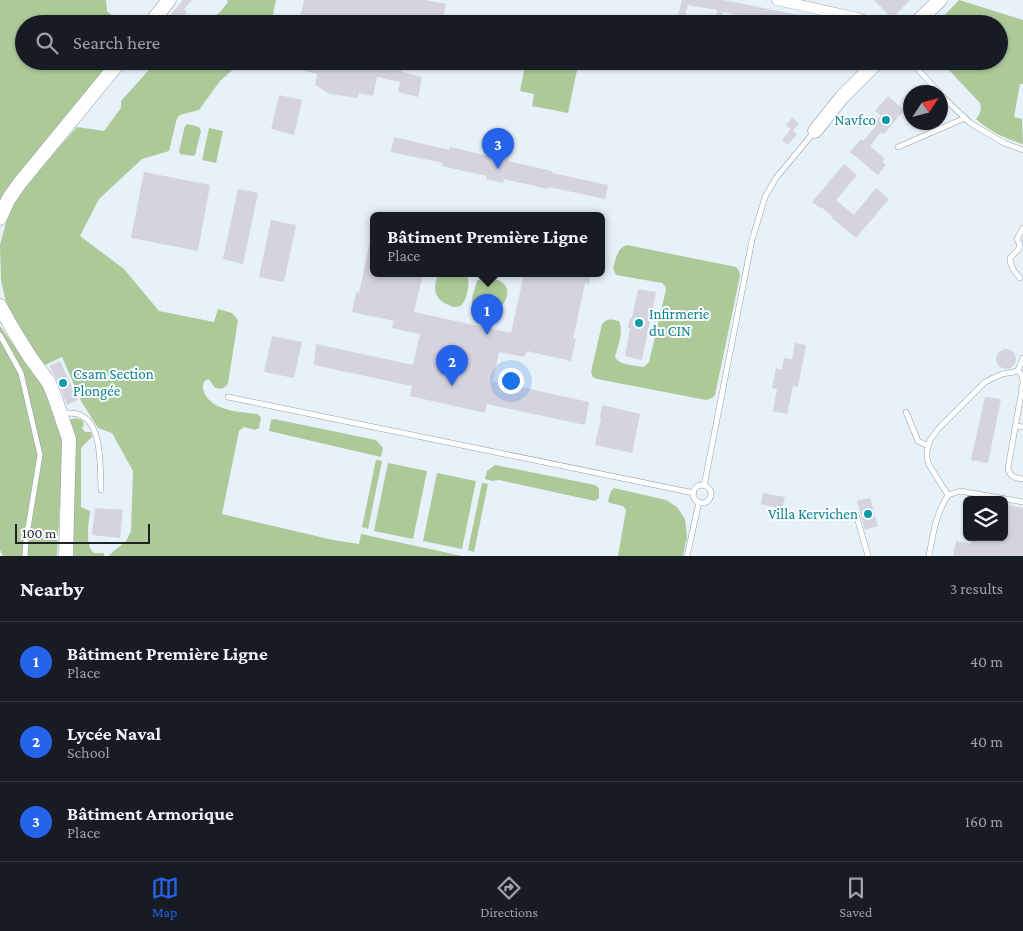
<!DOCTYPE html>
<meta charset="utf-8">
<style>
body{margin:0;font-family:"Crimson Pro",serif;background:#20242c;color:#f1f3f6}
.controls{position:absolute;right:15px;bottom:15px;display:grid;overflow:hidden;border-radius:8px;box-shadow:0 1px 4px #0004}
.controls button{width:45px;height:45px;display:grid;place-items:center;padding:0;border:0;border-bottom:1px solid #363941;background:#171b24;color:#f1f3f6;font:25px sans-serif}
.compass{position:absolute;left:903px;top:85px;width:45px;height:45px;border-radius:50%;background:#171b24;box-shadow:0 1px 4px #0004;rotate:54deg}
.scale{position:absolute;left:15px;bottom:12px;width:135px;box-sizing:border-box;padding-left:5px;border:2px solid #1f2326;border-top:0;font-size:14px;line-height:18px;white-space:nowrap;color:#1f2326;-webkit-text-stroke:4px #fbfdff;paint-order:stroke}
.you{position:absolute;left:510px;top:380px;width:18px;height:18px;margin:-12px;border:4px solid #fff;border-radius:50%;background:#1a73e8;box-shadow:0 0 0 8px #1a73e833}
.badge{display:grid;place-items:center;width:32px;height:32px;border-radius:50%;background:#2563eb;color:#fff;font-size:16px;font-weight:700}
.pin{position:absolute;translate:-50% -41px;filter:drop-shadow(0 1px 2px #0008)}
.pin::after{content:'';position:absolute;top:26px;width:18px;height:15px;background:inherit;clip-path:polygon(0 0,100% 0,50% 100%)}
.popup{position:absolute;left:370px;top:212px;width:235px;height:65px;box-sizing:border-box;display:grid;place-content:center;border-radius:8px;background:#171b24;filter:drop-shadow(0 1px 4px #0005);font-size:16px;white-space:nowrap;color:#9ea1a6}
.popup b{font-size:19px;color:#f1f3f6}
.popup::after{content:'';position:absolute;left:50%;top:100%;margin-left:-10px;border:10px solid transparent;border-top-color:#171b24}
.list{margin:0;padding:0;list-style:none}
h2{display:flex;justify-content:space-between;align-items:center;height:65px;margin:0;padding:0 20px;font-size:21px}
h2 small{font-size:16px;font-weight:400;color:#9ea1a6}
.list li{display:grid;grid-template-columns:32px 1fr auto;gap:15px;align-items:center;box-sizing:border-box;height:80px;padding:0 20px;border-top:1px solid #363941}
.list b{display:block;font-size:19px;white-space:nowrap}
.list p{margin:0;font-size:16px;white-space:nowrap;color:#9ea1a6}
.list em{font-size:16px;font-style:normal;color:#9ea1a6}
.icon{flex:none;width:28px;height:28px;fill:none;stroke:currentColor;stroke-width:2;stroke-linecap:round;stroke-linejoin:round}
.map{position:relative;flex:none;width:1023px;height:556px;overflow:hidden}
.search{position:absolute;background:#171b24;box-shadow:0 1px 4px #0004;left:15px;right:15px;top:15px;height:55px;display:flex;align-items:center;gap:12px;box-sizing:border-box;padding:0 18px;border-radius:28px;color:#9ea1a6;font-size:19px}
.sheet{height:305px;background:#171b24}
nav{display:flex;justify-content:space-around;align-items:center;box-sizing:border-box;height:70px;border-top:1px solid #363941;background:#171b24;font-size:14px;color:#9ea1a6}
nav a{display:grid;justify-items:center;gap:2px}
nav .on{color:#2563eb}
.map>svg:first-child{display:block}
</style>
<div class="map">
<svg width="1023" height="556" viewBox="0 0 1023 556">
<rect width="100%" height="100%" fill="#e7f1f9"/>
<g fill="#adc998">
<path d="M0 0H106L107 11 121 24H24V61H111L67 115 55 131 25 166 4 192 0 202Z"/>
<path d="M227 0H276L271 24H206L221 11 228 2Z"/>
<path d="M959 0 1023 20V84H1020L1014 117 1022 119 1023 144C1006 139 989 131 976 119 980 114 982 110 980 103L948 69C935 69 928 71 917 62L999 61V24H966L961 19 957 18 950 24H936Z"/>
<path d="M157 61H252L249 67H236L220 81 199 110 180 115 177 118 169 151 142 159 99 199 80 236 124 269 159 311 214 322 218 309 232 313 238 320 228 383C225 389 221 389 215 388L209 379C204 380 203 382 203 388 207 411 240 412 258 414L261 418 259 428 255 430 244 427 239 431 222 514 333 540 359 544 361 534 462 556H109V555L126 541 131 531 133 471 112 433 98 428 81 401 62 357 45 365 24 337 8 311 1 281 0 245 8 215 20 191 77 127 104 131 121 108V101Z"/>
<path d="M526 61 540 63 541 61H579L568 113 532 106 534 94 520 91Z"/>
<path d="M187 124 199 127 201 131 195 155 193 156 180 154 179 151 185 126Z"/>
<path d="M209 128 223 131 216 163 202 160Z"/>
<path d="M627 245 736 267 739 271 740 276 715 395 712 398 706 400 597 379 593 377 591 372 602 324C607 318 611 319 619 321 624 331 618 346 615 357 619 365 633 365 642 367L645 366 649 362 666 290 665 286 662 283 616 275 613 268C616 259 617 248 627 245Z"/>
<path d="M439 274C445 274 462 272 466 275 472 280 466 304 460 306 456 308 452 307 449 305 434 300 432 286 439 274Z"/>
<path d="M484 277C490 279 499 279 503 283 516 294 497 320 479 313 475 312 472 309 472 304 471 298 475 288 477 281L480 279Z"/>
<path d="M0 326 45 389 63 445 57 556H3L0 550Z"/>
<path d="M76 418 82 420 84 424 82 428 85 432H91L92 437 81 448V507L90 511C89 523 84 544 94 553H104V556H71L69 420Z"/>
<path d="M274 419 376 440 383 448 381 457 269 431 271 420Z"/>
<path d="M376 460 382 461 368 529 362 527Z"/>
<path d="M388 463 427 471 413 539 374 531Z"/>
<path d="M495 465 595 485 599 488V498L595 501 499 480 492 481 485 479 487 471Z"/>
<path d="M437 473 476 481 462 549 423 541Z"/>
<path d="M482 483 488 484 474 552 468 550Z"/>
<path d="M614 488 666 500 677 507 685 519 687 536 683 556H618L626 510 623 506 610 503 608 501 611 491Z"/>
</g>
<g fill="#d4d3df">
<path d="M183 0H192L184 9 187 12 177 23 169 17Z"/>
<path d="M304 0H425L446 4 443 17 435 15 433 24H299Z"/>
<path d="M682 0H723L799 15 797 24H783L723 12 720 24H714L717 10 688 5 684 21 677 20Z"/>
<path d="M874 0H910L892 18Z"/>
<path d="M291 61H404L402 72 422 77 418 97 398 92 400 82 377 77 373 96 359 93 358 98 330 94 315 85 317 74 290 67Z"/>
<path d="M279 95 302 100 294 135 271 129Z"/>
<path d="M888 96 904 110 884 134 881 132 870 146 885 159 882 162 886 165 878 175 850 152 861 139 863 141 875 127 872 125 881 115 875 111Z"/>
<path d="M792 118 799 123 793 131 797 134 788 145 782 140 791 129 786 125Z"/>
<path d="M394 137 449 150 450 147 492 157V155L509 159 508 161 552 171V173L608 185 605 199 549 187 548 189 504 179 503 183 486 179 487 176 442 166 443 163 391 152Z"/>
<path d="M844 164 857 175 836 200 854 215 876 188 889 199 856 238 832 218 833 217 821 207 820 208 812 202Z"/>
<path d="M144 172 210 185 198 251 131 238Z"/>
<path d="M238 189 258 193 243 264 223 259Z"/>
<path d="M271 220 296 225 284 282 259 277Z"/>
<path d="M370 242 373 243V274H423L414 312 511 333 524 274H591L589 284 585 283 573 339H576L571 361 527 351 525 357 499 352 493 381 589 402 585 425 487 404 485 413 410 396 412 386 314 365 316 344 413 365 420 334 392 328 394 321 352 312 356 292 359 293Z"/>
<path d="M638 289 656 292 642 360 625 356 630 328H628L630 318H632Z"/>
<path d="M272 336 302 342 294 378 264 372Z"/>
<path d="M795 343 806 345 798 387 793 386 787 414 773 411 777 389 772 388 776 368 782 370 784 358 792 359Z"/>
<circle cx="1006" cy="359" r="10"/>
<path d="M60 361 78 400 67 405 57 380 49 366Z"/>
<path d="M985 397 1001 399 988 463 971 460Z"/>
<path d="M602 405 640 414 632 453 595 445 601 418 600 417Z"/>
<path d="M763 493 785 497 782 509 761 504Z"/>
<path d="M870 498 878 526 865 530 857 501Z"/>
<path d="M1004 504 1023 508V556H953L956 541 971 544 972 537H1004Z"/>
<path d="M95 508 123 510 120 538 92 535Z"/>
</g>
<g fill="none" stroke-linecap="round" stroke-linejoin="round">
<g stroke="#959ea6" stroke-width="6">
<g id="lane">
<path d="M910 61 939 92"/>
<path d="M940 94 970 123 1004 143 1023 150"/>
<path d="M898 147 965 118"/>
<path d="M1020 278C1014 271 1010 267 1010 258L1018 250 1020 245 1017 239 1023 228"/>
<path d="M0 335 21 373 40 455 26 540 25 556"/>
<path d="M1018 370 1022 376 1023 381"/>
<path d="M1023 383 1008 468C1010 477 1015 478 1023 479"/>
<path d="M228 397 694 493"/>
<path d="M906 412 918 441 928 446"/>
<path d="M61 413C68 413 74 412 80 415 103 424 100 470 101 490"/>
<path d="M1016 426 1023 427"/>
<circle cx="702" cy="494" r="9"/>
<path d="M704 486 752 240 765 197 776 178 814 132"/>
<path d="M948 495 929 465 927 458V451L930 440 939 428 985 382 993 378 1002 374 1014 372 1018 370 1023 358"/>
<path d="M856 514 868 556"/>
<path d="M687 556 699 502"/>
<path d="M929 556C933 533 936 514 948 495L960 491 1023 502"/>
</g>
</g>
<g stroke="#959ea6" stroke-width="11">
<path id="street" d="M777 0 858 18 874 24"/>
</g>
<g stroke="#959ea6" stroke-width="15">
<g id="secondary">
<path d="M150 24 169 0"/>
<path d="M915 24 940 0"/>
<path d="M815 131 842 97 878 61"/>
<path d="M0 218 8 200 19 184 120 61"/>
<path d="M0 306 12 328 30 357 49 383 55 398 69 439 66 556"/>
</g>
</g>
<use href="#lane" stroke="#fff" stroke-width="5"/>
<use href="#street" stroke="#fff" stroke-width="10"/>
<use href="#secondary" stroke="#fff" stroke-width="14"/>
</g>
<g fill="#0f9aa8" stroke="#fbfdff" stroke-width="2">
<circle cx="886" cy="120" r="5"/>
<circle cx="639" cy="323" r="5"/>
<circle cx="63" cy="383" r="5"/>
<circle cx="868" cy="514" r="5"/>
</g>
<g text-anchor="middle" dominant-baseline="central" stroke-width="4" stroke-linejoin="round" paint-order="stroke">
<g font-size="15" fill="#0d838f" stroke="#fbfdff" text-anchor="end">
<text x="876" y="120">Navfco</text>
<text x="649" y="314" text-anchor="start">Infirmerie<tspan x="649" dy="17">du CIN</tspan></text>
<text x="73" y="374" text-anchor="start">Csam Section<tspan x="73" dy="17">Plongée</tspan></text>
<text x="858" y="514">Villa Kervichen</text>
</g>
</g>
</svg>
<div class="controls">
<button><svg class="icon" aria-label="layers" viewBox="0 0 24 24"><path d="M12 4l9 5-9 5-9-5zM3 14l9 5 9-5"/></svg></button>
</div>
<svg class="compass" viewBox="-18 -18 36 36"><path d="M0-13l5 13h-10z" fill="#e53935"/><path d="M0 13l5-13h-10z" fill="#9ea1a6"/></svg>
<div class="scale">100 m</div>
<div class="you"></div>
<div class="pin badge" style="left:487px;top:335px">1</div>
<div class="popup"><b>Bâtiment Première Ligne</b>Place</div>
<div class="pin badge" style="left:452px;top:386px">2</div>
<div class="pin badge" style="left:498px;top:169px">3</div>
<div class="search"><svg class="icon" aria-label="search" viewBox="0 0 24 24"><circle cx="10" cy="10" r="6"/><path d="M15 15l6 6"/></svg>Search here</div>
</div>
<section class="sheet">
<h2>Nearby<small>3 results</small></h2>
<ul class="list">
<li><span class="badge">1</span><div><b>Bâtiment Première Ligne</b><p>Place</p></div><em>40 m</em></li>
<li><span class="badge">2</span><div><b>Lycée Naval</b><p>School</p></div><em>40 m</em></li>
<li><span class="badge">3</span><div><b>Bâtiment Armorique</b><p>Place</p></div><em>160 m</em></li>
</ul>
</section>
<nav>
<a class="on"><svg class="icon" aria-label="map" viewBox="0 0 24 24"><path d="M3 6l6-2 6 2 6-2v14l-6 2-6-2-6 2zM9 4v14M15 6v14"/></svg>Map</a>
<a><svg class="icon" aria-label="directions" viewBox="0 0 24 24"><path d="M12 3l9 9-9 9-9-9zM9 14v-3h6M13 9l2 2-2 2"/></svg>Directions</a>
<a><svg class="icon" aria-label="saved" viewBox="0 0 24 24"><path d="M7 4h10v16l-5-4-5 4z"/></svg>Saved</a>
</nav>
